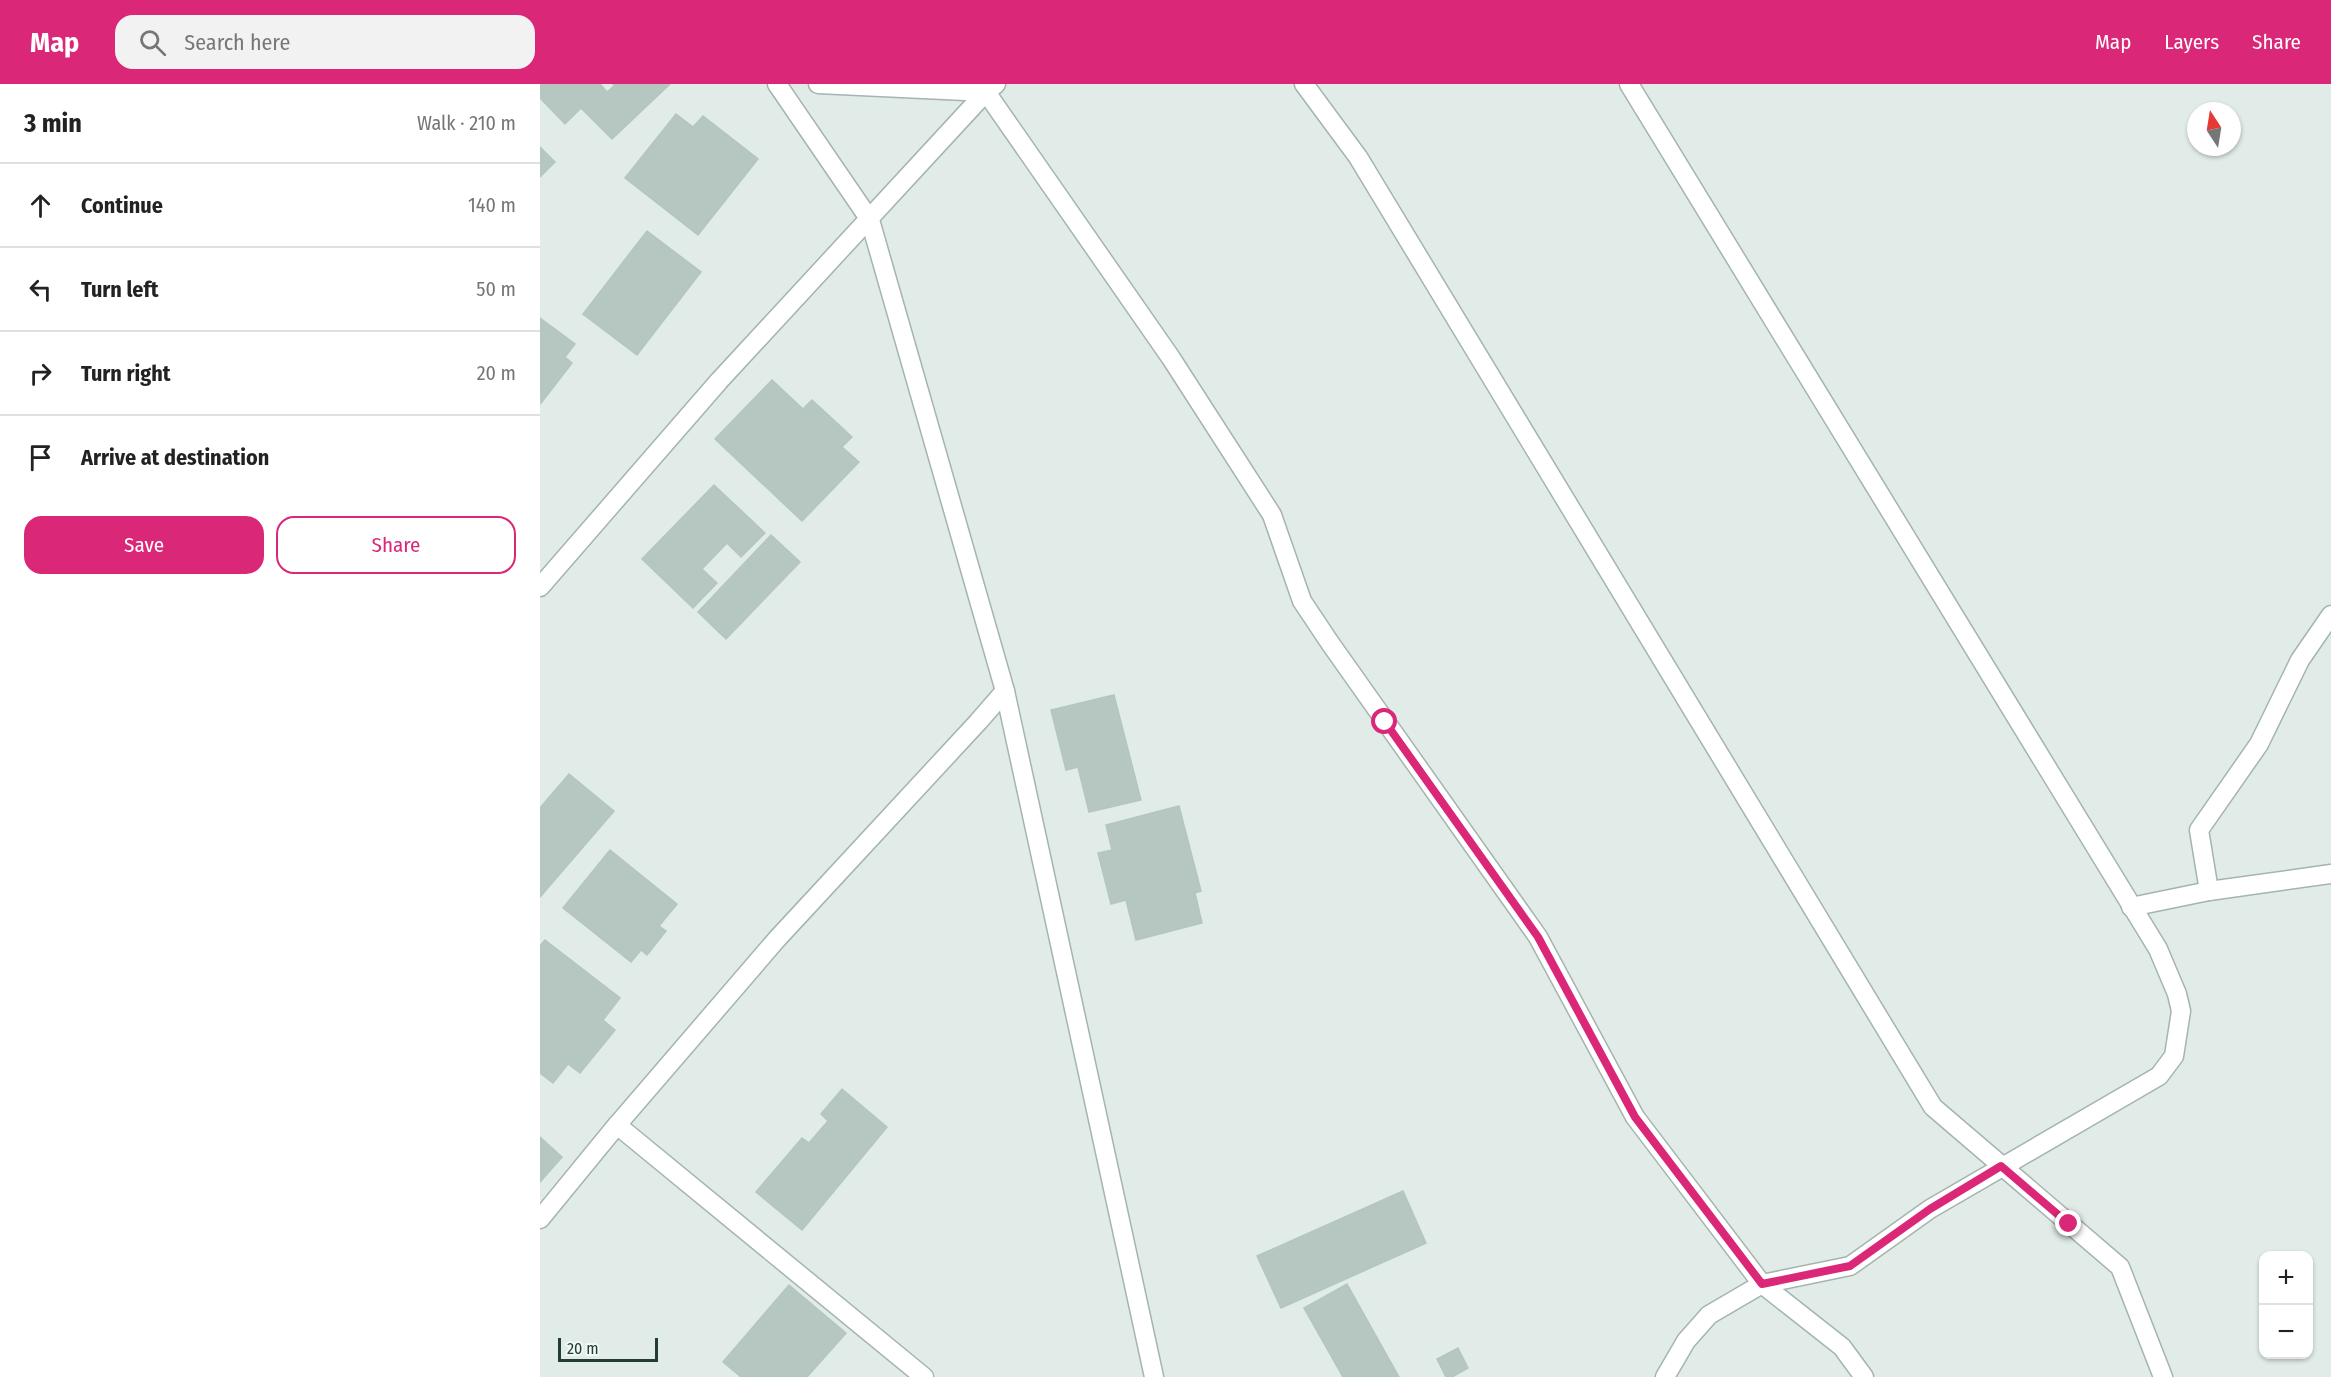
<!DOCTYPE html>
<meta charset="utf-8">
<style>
body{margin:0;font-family:"Fira Sans Condensed",sans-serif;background:#f2f2f2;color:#222}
.controls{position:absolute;right:18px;bottom:18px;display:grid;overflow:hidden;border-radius:12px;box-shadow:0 2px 4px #0004}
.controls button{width:54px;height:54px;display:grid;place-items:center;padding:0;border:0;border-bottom:2px solid #e0e0e0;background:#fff;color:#222;font:30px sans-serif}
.compass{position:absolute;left:1647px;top:18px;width:54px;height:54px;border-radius:50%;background:#fff;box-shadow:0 2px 4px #0004;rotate:348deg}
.scale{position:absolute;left:18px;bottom:15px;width:100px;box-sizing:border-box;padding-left:6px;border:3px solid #213d38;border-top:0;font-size:16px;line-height:21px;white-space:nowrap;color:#213d38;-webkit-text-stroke:4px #f1f8f5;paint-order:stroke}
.stop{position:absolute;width:18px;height:18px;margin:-14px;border:4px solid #db2777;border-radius:50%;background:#fff}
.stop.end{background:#db2777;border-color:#fff;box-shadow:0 2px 6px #0008}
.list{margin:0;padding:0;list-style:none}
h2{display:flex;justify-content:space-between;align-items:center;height:78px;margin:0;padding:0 24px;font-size:26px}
h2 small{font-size:20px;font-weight:400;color:#767676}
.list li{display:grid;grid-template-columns:39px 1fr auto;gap:18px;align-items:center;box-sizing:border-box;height:84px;padding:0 24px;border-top:2px solid #e0e0e0}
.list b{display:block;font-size:22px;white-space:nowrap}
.list em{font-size:20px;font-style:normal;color:#767676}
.actions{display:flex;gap:12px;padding:18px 24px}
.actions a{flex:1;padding:14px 0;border:2px solid #db2777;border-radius:18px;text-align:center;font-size:21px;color:#db2777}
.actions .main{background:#db2777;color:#fff}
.icon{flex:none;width:33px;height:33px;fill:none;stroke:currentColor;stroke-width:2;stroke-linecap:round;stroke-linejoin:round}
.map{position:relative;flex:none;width:1791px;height:1293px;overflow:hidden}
header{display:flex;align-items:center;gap:36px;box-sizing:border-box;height:84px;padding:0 30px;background:#db2777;color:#fff}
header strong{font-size:28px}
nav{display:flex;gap:33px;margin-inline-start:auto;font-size:21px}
.search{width:420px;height:54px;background:#f2f2f2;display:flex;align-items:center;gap:15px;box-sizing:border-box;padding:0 21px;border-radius:18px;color:#767676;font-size:22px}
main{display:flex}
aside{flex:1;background:#fff}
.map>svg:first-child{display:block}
</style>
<header>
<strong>Map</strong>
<div class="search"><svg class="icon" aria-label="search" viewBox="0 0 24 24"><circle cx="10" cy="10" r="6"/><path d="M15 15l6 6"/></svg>Search here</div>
<nav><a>Map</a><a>Layers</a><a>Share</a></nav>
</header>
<main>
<aside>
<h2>3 min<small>Walk · 210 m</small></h2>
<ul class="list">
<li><svg class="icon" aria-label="ahead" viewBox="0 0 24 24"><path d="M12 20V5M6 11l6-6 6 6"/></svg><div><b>Continue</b></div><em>140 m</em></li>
<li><svg class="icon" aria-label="left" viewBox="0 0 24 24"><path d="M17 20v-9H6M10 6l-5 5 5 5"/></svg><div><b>Turn left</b></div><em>50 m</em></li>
<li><svg class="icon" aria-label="right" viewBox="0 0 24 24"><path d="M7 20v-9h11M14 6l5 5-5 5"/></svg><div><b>Turn right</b></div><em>20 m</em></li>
<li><svg class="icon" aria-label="arrive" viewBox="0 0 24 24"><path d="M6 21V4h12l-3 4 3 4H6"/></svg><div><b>Arrive at destination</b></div></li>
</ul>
<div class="actions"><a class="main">Save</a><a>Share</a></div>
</aside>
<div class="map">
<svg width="1791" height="1293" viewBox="0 0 1791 1293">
<rect width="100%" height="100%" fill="#e1ece8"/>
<g fill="#b6c7c1" stroke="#b3c6c0" stroke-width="1.5">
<path d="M0 0H60L67 8 74 2 73 0H130L72 55 41 24 25 40 0 14Z"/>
<path d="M136 30 153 43 163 32 218 75 158 151 85 94Z"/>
<path d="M0 63 15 78 0 93Z"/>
<path d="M107 147 161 188 97 271 43 230Z"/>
<path d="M0 234 35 260 25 273 32 279 1 319Z"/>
<path d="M232 296 263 325 272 316 312 353 302 363 319 378 262 437 175 355Z"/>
<path d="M174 401 225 449 201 473 187 459 162 485 177 499 153 524 102 475Z"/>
<path d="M231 451 260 478 186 555 158 528Z"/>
<path d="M574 611 601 716 549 728 538 683 526 686 511 626Z"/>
<path d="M29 690 74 727 0 813V724Z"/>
<path d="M639 722 661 807 655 809 662 839 596 856 586 816 571 820 558 769 572 766 566 741Z"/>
<path d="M70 766 137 820 119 842 126 847 107 871 101 866 91 878 23 824Z"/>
<path d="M5 856 80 914 63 936 75 946 40 989 28 980 13 999 0 989V862Z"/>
<path d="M302 1005 347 1043 262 1146 216 1108 262 1054 269 1059 288 1037 281 1030Z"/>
<path d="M0 1053 22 1073 0 1098Z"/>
<path d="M863 1107 886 1159 741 1224 717 1172Z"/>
<path d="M807 1200 859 1293H803L764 1224Z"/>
<path d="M249 1201 306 1249 267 1293H201L183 1278Z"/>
<path d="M918 1264 928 1284 912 1293H906L897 1275Z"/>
</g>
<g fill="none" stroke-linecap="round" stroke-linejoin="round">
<g stroke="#a4b4b0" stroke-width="21">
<g id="street">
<path d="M237 0 330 136 465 607 614 1293"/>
<path d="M278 0 446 8 631 274 732 431 762 517 790 559 998 853 1095 1033 1222 1200 1302 1263 1324 1293"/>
<path d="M764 0 818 73 1393 1023 1580 1183 1623 1293"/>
<path d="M1089 0 1618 865 1637 910 1641 927 1634 972 1619 992 1390 1125 1310 1182 1222 1200 1169 1231 1146 1257 1125 1293"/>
<path d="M0 503 179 297 446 8 456 0"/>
<path d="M1669 807 1659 746 1719 660 1760 576 1791 531"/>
<path d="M1591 823 1669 807 1791 790"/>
<path d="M77 1041 384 1293"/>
<path d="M0 1135 77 1041 237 855 438 638 465 607"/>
</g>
</g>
<use href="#street" stroke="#fff" stroke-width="18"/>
</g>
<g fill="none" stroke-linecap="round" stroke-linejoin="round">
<path stroke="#db2777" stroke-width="8" d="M845 638 998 853 1095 1033 1222 1200 1310 1182 1390 1125 1461 1082 1529 1140"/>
</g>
</svg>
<div class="controls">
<button>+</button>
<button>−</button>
</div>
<svg class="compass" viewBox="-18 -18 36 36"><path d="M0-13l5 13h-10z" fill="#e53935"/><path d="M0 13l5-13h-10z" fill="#767676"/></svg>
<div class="scale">20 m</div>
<div class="stop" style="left:845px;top:638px"></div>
<div class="stop end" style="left:1529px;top:1140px"></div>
</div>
</main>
